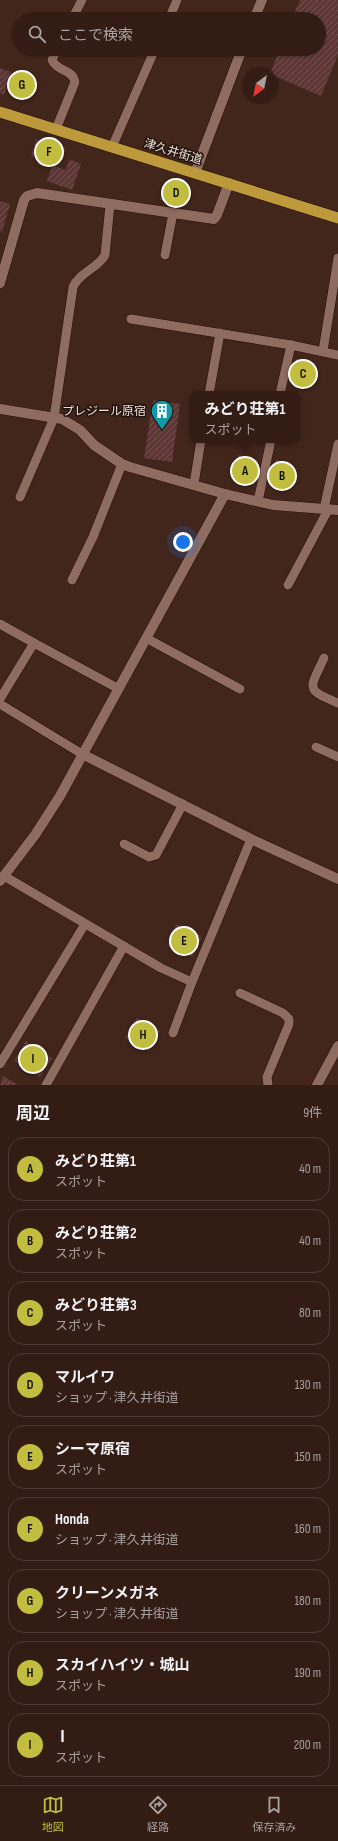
<!DOCTYPE html>
<html lang="ja">
<meta charset="utf-8">
<style>
body{margin:0;font-family:"Sofia Sans Condensed","Noto Sans JP",sans-serif;background:#3a251d;color:#f1f3f6}
.compass{position:absolute;left:242px;top:68px;width:36px;height:36px;border-radius:50%;background:#321c14;box-shadow:0 1px 3px #0004;rotate:212deg}
.you{position:absolute;left:183px;top:542px;width:14px;height:14px;margin:-10px;border:3px solid #fff;border-radius:50%;background:#1a73e8;box-shadow:0 0 0 6px #1a73e833}
.badge{display:grid;place-items:center;width:26px;height:26px;border-radius:50%;background:#c3bd3f;color:#111;font-size:13px;font-weight:700}
.pin{position:absolute;translate:-50% -50%;border:2px solid #fff;box-shadow:0 1px 4px #0006}
.popup{position:absolute;left:190px;top:391px;width:110px;height:52px;box-sizing:border-box;display:grid;place-content:center;border-radius:8px;background:#321c14;filter:drop-shadow(0 1px 3px #0005);font-size:13px;white-space:nowrap;color:#a8a1a0}
.popup b{font-size:15px;color:#f1f3f6}
.popup::after{content:'';position:absolute;left:50%;top:100%;margin-left:-8px;border:8px solid transparent;border-top-color:#321c14}
.list{margin:0;padding:0;list-style:none}
h2{display:flex;justify-content:space-between;align-items:center;height:52px;margin:0;padding:0 16px;font-size:17px}
h2 small{font-size:13px;font-weight:400;color:#a8a1a0}
.list li{display:grid;grid-template-columns:26px 1fr auto;gap:12px;align-items:center;box-sizing:border-box;height:64px;margin:0 8px 8px;padding:0 8px;border:1px solid #4d3a34;border-radius:16px}
.list b{display:block;font-size:15px;white-space:nowrap}
.list p{margin:0;font-size:13px;white-space:nowrap;color:#a8a1a0}
.list em{font-size:13px;font-style:normal;color:#a8a1a0}
.icon{flex:none;width:22px;height:22px;fill:none;stroke:currentColor;stroke-width:2;stroke-linecap:round;stroke-linejoin:round}
.map{position:relative;flex:none;width:338px;height:1085px;overflow:hidden}
.search{position:absolute;background:#321c14;box-shadow:0 1px 3px #0004;left:12px;right:12px;top:12px;height:44px;display:flex;align-items:center;gap:10px;box-sizing:border-box;padding:0 14px;border-radius:22px;color:#a8a1a0;font-size:15px}
.sheet{height:700px;background:#321c14}
nav{display:flex;justify-content:space-around;align-items:center;box-sizing:border-box;height:56px;border-top:1px solid #4d3a34;background:#321c14;font-size:11px;color:#a8a1a0}
nav a{display:grid;justify-items:center;gap:2px}
nav .on{color:#c3bd3f}
.map>svg:first-child{display:block}
</style>
<div class="map">
<svg width="338" height="1085" viewBox="0 0 338 1085">
<defs>
<pattern id="building-hatch" width="6" height="6" patternUnits="userSpaceOnUse"><rect width="6" height="6" fill="#5c3736"/><path d="M-1 1l2-2M0 6l6-6M5 7l2-2" fill="none" stroke="#745452"/></pattern>
</defs>
<rect width="100%" height="100%" fill="#43261b"/>
<g fill="url(#building-hatch)">
<path d="M300 0H338V55L321 96 270 74 280 49H319V19H292Z"/>
<path d="M0 68 11 72 4 95 0 93Z"/>
<path d="M16 72 34 79 27 97 9 90Z"/>
<path d="M36 139 66 148 60 164 48 161 46 167 37 164 38 158 31 156Z"/>
<path d="M69 159 81 164 72 190 47 181 52 165 66 170Z"/>
<path d="M165 181 191 188 187 206 160 200Z"/>
<path d="M0 201 10 204 2 232 0 231Z"/>
<path d="M296 359 315 363 310 388 292 385Z"/>
<path d="M153 400 180 404 172 462 144 458Z"/>
<path d="M238 455 258 460 253 485 233 481Z"/>
<path d="M276 460 294 465 288 491 269 486Z"/>
<path d="M176 924 202 936 193 957 167 946Z"/>
<path d="M137 1018 160 1031 149 1051 125 1038Z"/>
<path d="M26 1041 52 1058 40 1077 14 1061Z"/>
<path d="M3 1076 18 1085H0Z"/>
</g>
<g fill="none" stroke-linecap="round" stroke-linejoin="round">
<g stroke="#280d05" stroke-width="10">
<g id="service">
<path d="M72 19 82 0"/>
<path d="M169 19 177 0"/>
<path d="M56 129 75 82C72 68 57 72 52 60L57 49"/>
<path d="M112 147 155 49"/>
<path d="M165 255 173 213"/>
<path d="M131 319 291 345 338 355"/>
<path d="M323 351 338 258"/>
<path d="M209 394 220 333"/>
<path d="M280 394 291 345"/>
<path d="M194 484 201 440"/>
<path d="M20 497 54 418 73 287C79 273 98 268 105 255L110 205"/>
<path d="M258 501 271 440"/>
<path d="M324 509 338 444"/>
<path d="M72 580 93 537 122 464"/>
<path d="M288 585 328 510"/>
<path d="M0 624 34 643"/>
<path d="M146 638 240 689"/>
<path d="M324 658C310 689 304 689 338 703"/>
<path d="M0 699 34 643 119 689"/>
<path d="M0 704 82 754"/>
<path d="M316 747 338 757"/>
<path d="M124 844 149 857 156 855 183 804"/>
<path d="M4 876 161 968 192 982 251 839"/>
<path d="M240 993 283 1013 289 1019V1024L267 1077 268 1085"/>
<path d="M173 1033 192 982"/>
<path d="M0 1064 85 924"/>
<path d="M46 1085 124 946"/>
</g>
</g>
<g stroke="#280d05" stroke-width="11">
<g id="minor">
<path d="M254 19 262 0"/>
<path d="M195 173 242 49"/>
<path d="M0 283 24 200 27 196 37 193 214 219 217 215 229 183"/>
<path d="M0 409 62 419 80 430 94 445 122 464 130 467 225 494 273 505 338 510"/>
<path d="M82 754 251 839 338 879"/>
<path d="M0 881 35 835 60 796 225 494"/>
<path d="M317 1085 338 1046"/>
</g>
</g>
<g stroke="#280d05" stroke-width="12">
<path id="trunk" d="M0 112 338 218"/>
</g>
<use href="#service" stroke="#8f6c60" stroke-width="9"/>
<use href="#minor" stroke="#8f6c60" stroke-width="10"/>
<use href="#trunk" stroke="#bc993a" stroke-width="11"/>
</g>
<defs>
<g id="building-pin" transform="scale(1.15)"><path d="M0 17L-7.5 6A9.5 9.5 0 1 1 7.5 6Z" fill="#0f9aa8" stroke="#20130e"/><path d="M-4-6H4V6H1V3H-1V6H-4ZM-2.5-4.3h1.7v1.8h-1.7ZM.8-4.3h1.7v1.8H.8ZM-2.5-1h1.7V.8h-1.7ZM.8-1h1.7V.8H.8Z" fill="#fff"/></g>
</defs>
<g fill-rule="evenodd">
<use href="#building-pin" x="162" y="411"/>
</g>
<g text-anchor="middle" dominant-baseline="central" stroke-width="3" stroke-linejoin="round" paint-order="stroke">
<g font-size="12" fill="#f2ded7" stroke="#20130e">
<text transform="translate(173 152) rotate(17)">津久井街道</text>
</g>
<g font-size="12" fill="#f2ded7" stroke="#20130e" text-anchor="end">
<text x="146" y="411">プレジール原宿</text>
</g>
</g>
</svg>
<svg class="compass" viewBox="-18 -18 36 36"><path d="M0-13l5 13h-10z" fill="#e53935"/><path d="M0 13l5-13h-10z" fill="#a8a1a0"/></svg>
<div class="you"></div>
<div class="pin badge" style="left:245px;top:471px">A</div>
<div class="popup"><b>みどり荘第1</b>スポット</div>
<div class="pin badge" style="left:282px;top:476px">B</div>
<div class="pin badge" style="left:303px;top:374px">C</div>
<div class="pin badge" style="left:176px;top:193px">D</div>
<div class="pin badge" style="left:184px;top:941px">E</div>
<div class="pin badge" style="left:49px;top:152px">F</div>
<div class="pin badge" style="left:22px;top:85px">G</div>
<div class="pin badge" style="left:143px;top:1035px">H</div>
<div class="pin badge" style="left:33px;top:1059px">I</div>
<div class="search"><svg class="icon" aria-label="search" viewBox="0 0 24 24"><circle cx="10" cy="10" r="6"/><path d="M15 15l6 6"/></svg>ここで検索</div>
</div>
<section class="sheet">
<h2>周辺<small>9件</small></h2>
<ul class="list">
<li><span class="badge">A</span><div><b>みどり荘第1</b><p>スポット</p></div><em>40 m</em></li>
<li><span class="badge">B</span><div><b>みどり荘第2</b><p>スポット</p></div><em>40 m</em></li>
<li><span class="badge">C</span><div><b>みどり荘第3</b><p>スポット</p></div><em>80 m</em></li>
<li><span class="badge">D</span><div><b>マルイワ</b><p>ショップ · 津久井街道</p></div><em>130 m</em></li>
<li><span class="badge">E</span><div><b>シーマ原宿</b><p>スポット</p></div><em>150 m</em></li>
<li><span class="badge">F</span><div><b>Honda</b><p>ショップ · 津久井街道</p></div><em>160 m</em></li>
<li><span class="badge">G</span><div><b>クリーンメガネ</b><p>ショップ · 津久井街道</p></div><em>180 m</em></li>
<li><span class="badge">H</span><div><b>スカイハイツ・城山</b><p>スポット</p></div><em>190 m</em></li>
<li><span class="badge">I</span><div><b>Ⅰ</b><p>スポット</p></div><em>200 m</em></li>
</ul>
</section>
<nav>
<a class="on"><svg class="icon" aria-label="map" viewBox="0 0 24 24"><path d="M3 6l6-2 6 2 6-2v14l-6 2-6-2-6 2zM9 4v14M15 6v14"/></svg>地図</a>
<a><svg class="icon" aria-label="directions" viewBox="0 0 24 24"><path d="M12 3l9 9-9 9-9-9zM9 14v-3h6M13 9l2 2-2 2"/></svg>経路</a>
<a><svg class="icon" aria-label="saved" viewBox="0 0 24 24"><path d="M7 4h10v16l-5-4-5 4z"/></svg>保存済み</a>
</nav>
